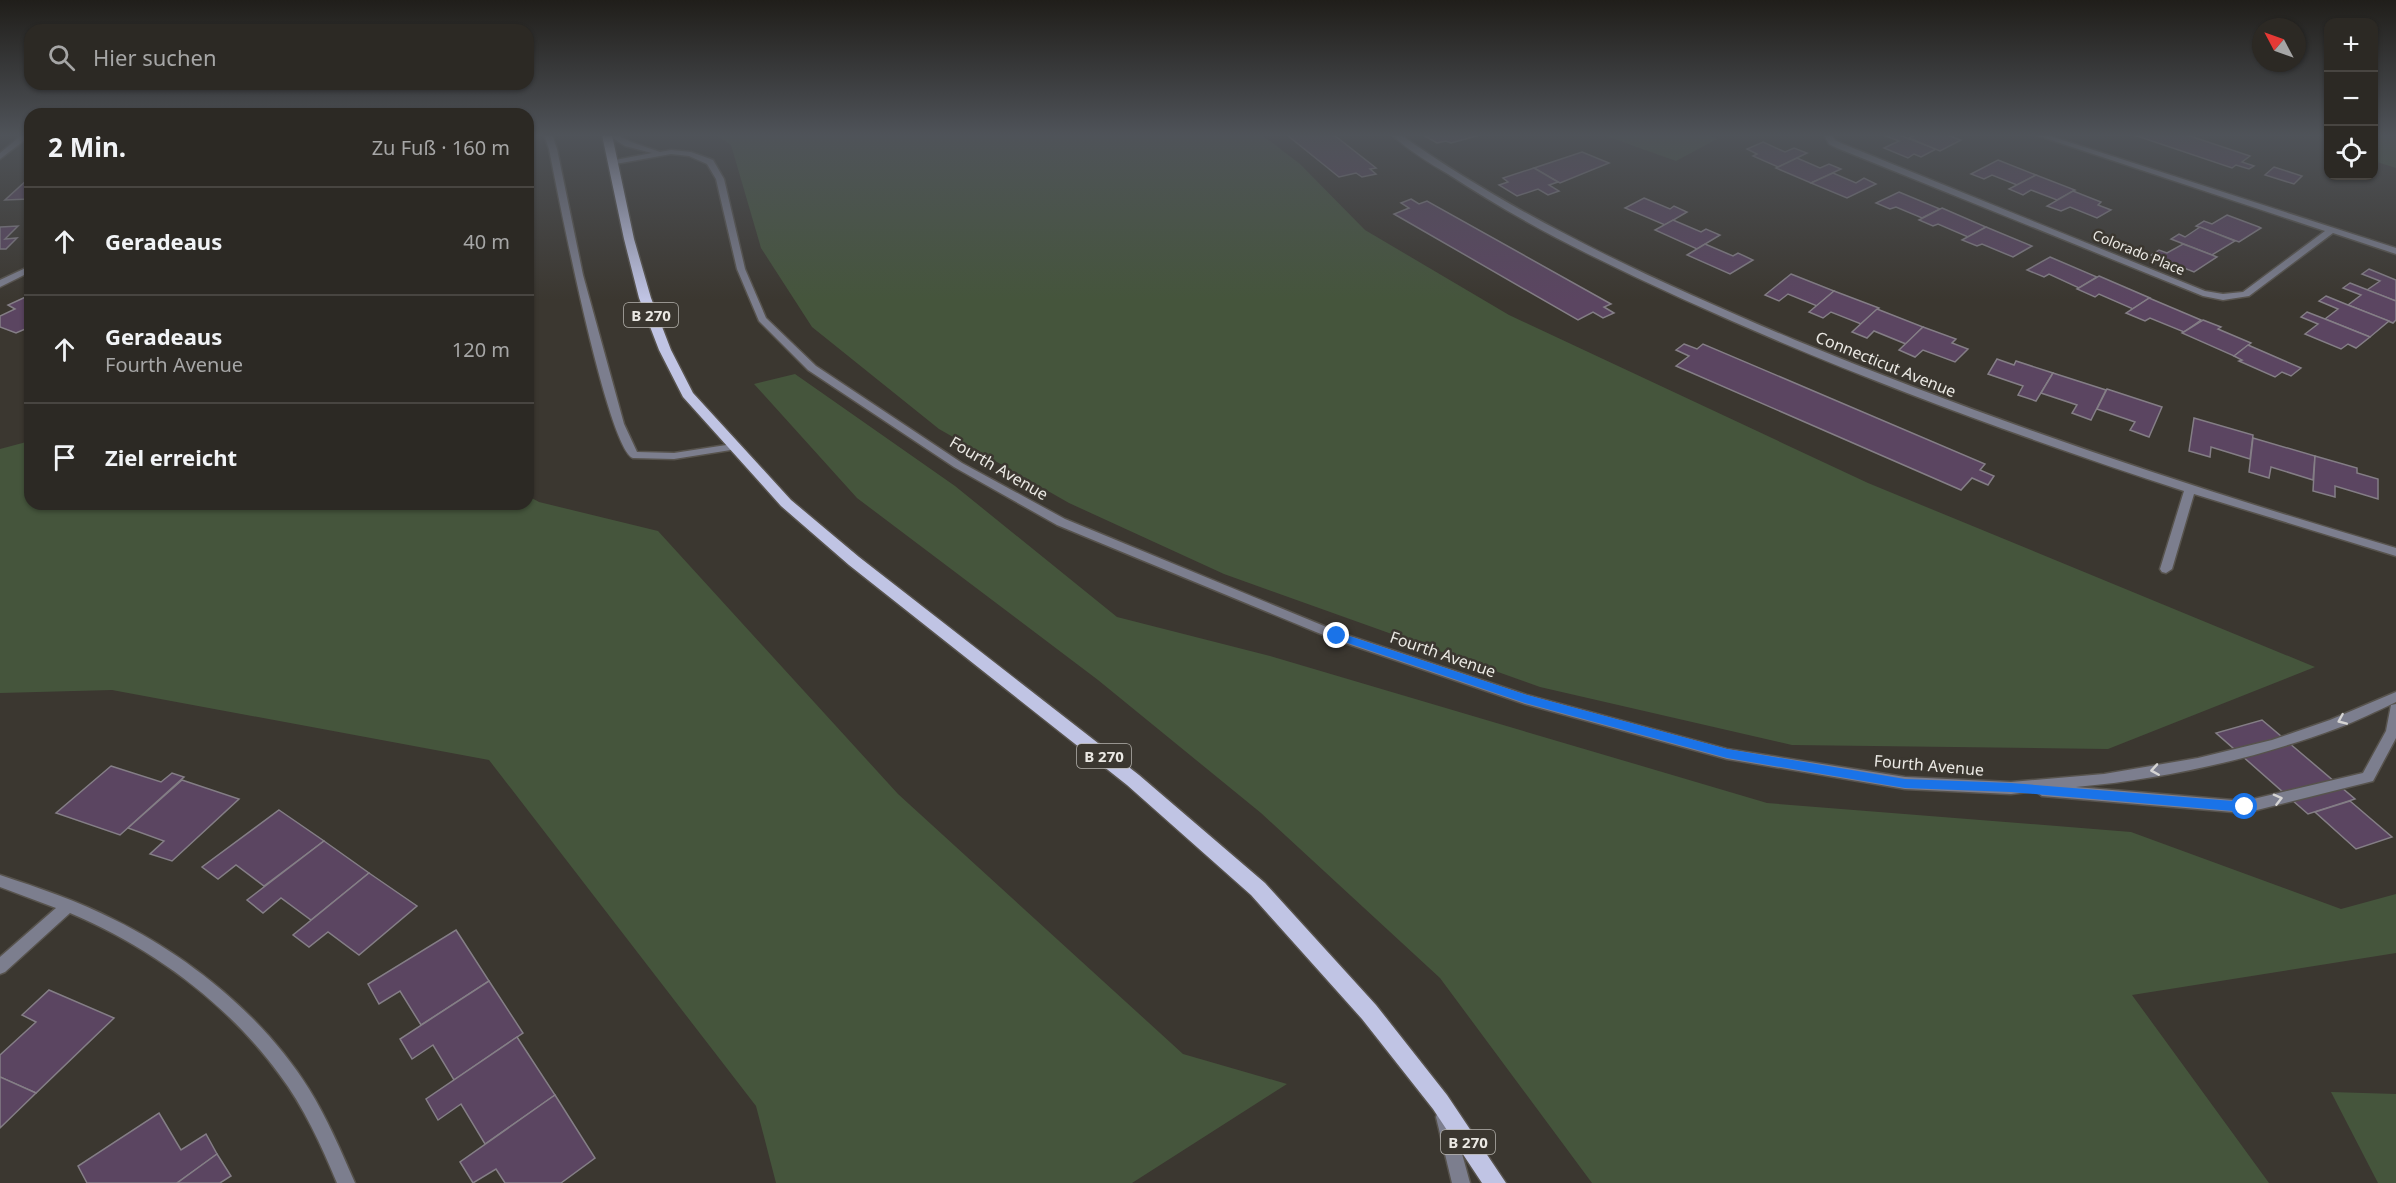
<!DOCTYPE html>
<html lang="de">
<meta charset="utf-8">
<style>
body{margin:0;font-family:"Noto Sans",sans-serif;background:#383531;color:#f1f3f6}
.controls{position:absolute;right:18px;top:18px;display:grid;overflow:hidden;border-radius:12px;box-shadow:0 2px 4px #0004}
.controls button{width:54px;height:54px;display:grid;place-items:center;padding:0;border:0;border-bottom:2px solid #484541;background:#2c2924;color:#f1f3f6;font:30px sans-serif}
.compass{position:absolute;left:2252px;top:18px;width:54px;height:54px;border-radius:50%;background:#2c2924;box-shadow:0 2px 4px #0004;rotate:311deg}
.stop{position:absolute;width:18px;height:18px;margin:-14px;border:4px solid #1a73e8;border-radius:50%;background:#fff}
.stop.end{background:#1a73e8;border-color:#fff;box-shadow:0 2px 6px #0008}
.list{margin:0;padding:0;list-style:none}
h2{display:flex;justify-content:space-between;align-items:center;height:78px;margin:0;padding:0 24px;font-size:26px}
h2 small{font-size:20px;font-weight:400;color:#a6a6a6}
.list li{display:grid;grid-template-columns:39px 1fr auto;gap:18px;align-items:center;box-sizing:border-box;height:108px;padding:0 24px;border-top:2px solid #484541}
.list b{display:block;font-size:22px;white-space:nowrap}
.list p{margin:0;font-size:20px;white-space:nowrap;color:#a6a6a6}
.list em{font-size:20px;font-style:normal;color:#a6a6a6}
.icon{flex:none;width:33px;height:33px;fill:none;stroke:currentColor;stroke-width:2;stroke-linecap:round;stroke-linejoin:round}
.map{position:relative;flex:none;width:2396px;height:1183px;overflow:hidden}
.search{position:absolute;background:#2c2924;box-shadow:0 2px 4px #0004;left:24px;top:24px;width:510px;height:66px;display:flex;align-items:center;gap:15px;box-sizing:border-box;padding:0 21px;border-radius:18px;color:#a6a6a6;font-size:22px}
.panel{position:absolute;background:#2c2924;box-shadow:0 2px 4px #0004;left:24px;top:108px;width:510px;height:402px;border-radius:18px}
.map>svg:first-child{display:block}
</style>
<div class="map">
<svg width="2396" height="1183" viewBox="0 0 2396 1183">
<rect width="100%" height="100%" fill="#3b3730"/>
<g fill="#45553c">
<path d="M716 135H1262L1300 164 1365 230 1509 315 1868 483 2315 667 2108 749 1792 745 1540 687 1224 574 1069 503 939 429 812 327 761 248 731 145Z"/>
<path d="M1603 135H1709L1717 139 1676 161Z"/>
<path d="M2374 135 2396 137V168L2374 161Z"/>
<path d="M795 374 955 486 1117 617 1270 656 1767 803 2131 832 2341 909 2396 894V953L2132 995 2269 1183H1592L1440 978 1261 813 1098 680 857 498 754 384Z"/>
<path d="M30 441V504H528V496L539 502 658 531 898 794 1183 1054 1287 1084 1132 1183H776L756 1106 489 760 112 690 0 693V449Z"/>
<path d="M2331 1092 2396 1094V1183H2378Z"/>
</g>
<g fill="#5b4561" stroke="#847e86" stroke-width="1.5">
<path d="M1287 135H1334L1376 168 1370 169 1376 174 1362 177 1356 173 1339 177Z"/>
<path d="M1423 135H1480L1451 143 1446 141 1437 143Z"/>
<path d="M1888 135H1899L1936 149 1921 157 1914 154 1908 158 1884 148 1899 141 1886 136Z"/>
<path d="M1916 135H1948L1961 140 1940 151 1909 138Z"/>
<path d="M2134 135H2187L2250 156 2242 162 2254 166 2249 169 2236 165 2232 168Z"/>
<path d="M1763 142 1785 152 1794 148 1807 153 1778 167 1753 156 1757 154 1747 149Z"/>
<path d="M1582 152 1609 163 1560 183 1534 168Z"/>
<path d="M1797 158 1820 168 1829 164 1841 169 1811 183 1776 168Z"/>
<path d="M1998 160 2036 175 2017 185 1992 175 1984 179 1971 174Z"/>
<path d="M2274 167 2302 176 2294 184 2265 175Z"/>
<path d="M1534 168 1558 182 1549 185 1559 191 1548 195 1538 189 1517 196 1499 185 1508 182 1503 178Z"/>
<path d="M1833 173 1856 183 1864 178 1876 184 1847 198 1811 183Z"/>
<path d="M2036 175 2075 190 2057 200 2031 190 2023 195 2009 189Z"/>
<path d="M28 179H30V199L5 200Z"/>
<path d="M2073 191 2101 202 2098 205 2111 210 2097 218 2070 207 2061 211 2047 206Z"/>
<path d="M1899 192 1940 209 1922 218 1896 207 1890 209 1876 203Z"/>
<path d="M1644 198 1670 209 1674 206 1687 212 1665 225 1625 208Z"/>
<path d="M1411 199 1419 204 1427 201 1611 304 1604 307 1614 313 1603 318 1593 312 1578 320 1394 214 1409 208 1401 203Z"/>
<path d="M1942 208 1986 227 1968 237 1938 224 1933 226 1919 220Z"/>
<path d="M2227 215 2259 227 2261 228 2239 242 2196 226 2204 221 2212 224Z"/>
<path d="M1673 220 1701 232 1706 229 1720 235 1697 249 1655 230Z"/>
<path d="M18 226 5 239 17 238 6 249H0V227Z"/>
<path d="M1986 227 2032 246 2013 257 1982 244 1977 246 1962 240Z"/>
<path d="M2200 227 2235 241 2212 255 2171 239 2179 234 2185 237Z"/>
<path d="M1705 244 1733 256 1738 253 1753 260 1730 274 1687 255Z"/>
<path d="M2183 244 2212 255 2217 257 2194 272 2151 255 2159 250 2167 253Z"/>
<path d="M2050 257 2097 277 2079 288 2049 274 2044 277 2027 270Z"/>
<path d="M2369 269 2396 280V301L2367 290 2380 281 2362 274Z"/>
<path d="M1791 274 1834 291 1817 306 1788 294 1779 301 1765 295Z"/>
<path d="M2099 276 2150 298 2133 309 2099 294 2095 297 2077 289Z"/>
<path d="M2350 283 2396 301V320L2393 323 2348 305 2361 295 2343 288Z"/>
<path d="M1834 291 1879 308 1861 324 1831 312 1823 318 1809 312Z"/>
<path d="M30 295V327L16 333 0 327V316L15 309 8 305Z"/>
<path d="M2326 296 2348 305 2389 321 2370 337 2325 319 2338 309 2319 301Z"/>
<path d="M2149 298 2201 320 2184 332 2150 318 2145 321 2126 313Z"/>
<path d="M1877 309 1923 327 1906 344 1874 331 1867 338 1852 332Z"/>
<path d="M2307 312 2325 319 2370 337 2356 348 2348 344 2341 349 2305 334 2318 324 2301 317Z"/>
<path d="M2203 320 2221 327 2218 329 2251 343 2234 356 2182 333Z"/>
<path d="M1923 327 1956 339 1952 343 1968 349 1955 362 1923 350 1915 357 1899 350Z"/>
<path d="M1684 344 1697 349 1703 344 1985 464 1980 470 1994 476 1988 485 1972 478 1961 490 1676 366 1689 356 1676 350Z"/>
<path d="M2248 345 2301 368 2291 376 2282 372 2275 377 2239 361 2242 360 2234 356Z"/>
<path d="M1997 359 2014 365 2016 361 2053 373 2036 401 2018 395 2023 386 1988 374Z"/>
<path d="M2053 373 2106 390 2091 420 2072 413 2077 405 2041 393Z"/>
<path d="M2107 389 2162 407 2149 437 2130 430 2135 422 2097 409Z"/>
<path d="M2194 418 2253 435 2250 459 2211 447 2210 457 2189 451Z"/>
<path d="M2253 438 2315 456 2313 480 2271 467 2269 478 2249 472Z"/>
<path d="M2315 456 2357 468V473L2378 479V499L2335 486V497L2313 491Z"/>
<path d="M2262 720 2355 799 2308 814 2216 733Z"/>
<path d="M111 766 161 782 172 773 184 777 120 835 56 813Z"/>
<path d="M182 780 239 799 172 861 150 854 164 841 128 828Z"/>
<path d="M2350 801 2392 837 2356 849 2315 812Z"/>
<path d="M279 810 324 841 264 886 236 865 218 879 202 867Z"/>
<path d="M324 841 369 873 311 920 281 898 263 913 247 900Z"/>
<path d="M369 873 417 906 359 955 328 932 309 947 293 935Z"/>
<path d="M456 930 489 981 421 1025 400 991 379 1004 368 984Z"/>
<path d="M489 981 523 1033 454 1080 433 1045 412 1059 400 1039Z"/>
<path d="M49 990 114 1018 36 1093 0 1077V1055L36 1022 22 1015Z"/>
<path d="M517 1037 555 1095 485 1144 461 1104 438 1120 426 1099Z"/>
<path d="M0 1077 36 1093 0 1128Z"/>
<path d="M555 1095 595 1158 561 1183H505L496 1169 473 1183 460 1162Z"/>
<path d="M159 1113 181 1150 206 1134 217 1154 177 1183H87L78 1166Z"/>
<path d="M217 1154 231 1176 220 1183H177Z"/>
</g>
<g fill="none" stroke-linecap="round" stroke-linejoin="round">
<g stroke="#57534d" stroke-width="3">
<path id="service" d="M544 135H552L557 149 583 275 624 424 637 452 674 453 733 444 738 447 737 449 674 459 633 458C607 449 557 189 549 149Z"/>
</g>
<g stroke="#57534d" stroke-width="3">
<g id="minor">
<path d="M22 135 30 136 0 159V153Z"/>
<path d="M608 135H617L631 142 660 152 671 150 691 152 713 160 724 179 745 269 766 318 816 366 962 463 1065 519 1341 633 1527 695 1727 749 1905 777 2011 782 2104 774 2198 758 2272 740 2330 720 2396 692V702C2377 711 2357 721 2338 728 2254 759 2165 779 2076 787L2245 801 2363 773 2386 731 2391 705 2396 704V738L2373 781 2245 813 2042 796 2036 791 2011 794 1905 789 1727 759 1525 704 1333 639 1057 525 954 467 808 370 759 321 737 269 716 179 707 164 689 156 671 154 610 165V161L652 153 625 146Z"/>
<path d="M1392 135H1401C1523 221 1658 282 1795 340 1991 421 2192 488 2396 548V556L2194 494 2172 569 2166 573 2162 572 2160 569 2184 491C1980 424 1777 348 1586 253 1538 229 1492 203 1448 174 1429 163 1408 150 1392 135Z"/>
<path d="M1824 135H1832L1835 140 1843 144 2205 291 2223 294 2243 292 2325 231 2036 135H2047L2396 248V254L2333 233 2249 296 2223 300 2203 296 1837 148 1829 144Z"/>
<path d="M30 266V272L0 287V280Z"/>
<path d="M0 875C39 888 78 901 115 920 190 957 264 1017 309 1089 327 1118 341 1151 355 1183H337C321 1145 304 1107 279 1074 227 1003 151 947 70 913L5 972 0 974V957L56 908 0 887Z"/>
<path d="M1444 1109 1450 1111 1452 1117 1470 1183H1452L1436 1117 1438 1111Z"/>
</g>
</g>
<g stroke="#57534d" stroke-width="3">
<path id="primary" d="M602 135H612L634 239 651 298 671 350 693 393 791 500 859 557 1139 775 1265 883 1376 1005 1447 1095 1506 1183H1482L1433 1109 1362 1019 1251 895 1127 785 849 565 781 506 683 397 659 350 639 298 624 239Z"/>
</g>
<use href="#service" fill="#7c7e8e" fill-rule="evenodd"/>
<use href="#minor" fill="#7c7e8e" fill-rule="evenodd"/>
<use href="#primary" fill="#c0c4e4" fill-rule="evenodd"/>
</g>
<defs><path id="oneway-chevron" d="M-2-3.5L2.5 0L-2 3.5" fill="none" stroke-width="1.6" stroke-linecap="round" stroke-linejoin="round" transform="scale(1.5)"/></defs>
<g stroke="#d5d4d3">
<use href="#oneway-chevron" transform="translate(2342 720) rotate(157)"/>
<use href="#oneway-chevron" transform="translate(2155 770) rotate(171)"/>
<use href="#oneway-chevron" transform="translate(2278 799) rotate(-14)"/>
</g>
<linearGradient id="sky" x2="0" y2="1"><stop stop-color="#201e1a"/><stop offset="0.45" stop-color="#4f5359"/><stop offset="1" stop-color="#4f5359" stop-opacity="0"/></linearGradient>
<rect width="2396" height="300" fill="url(#sky)"/>
<path fill="#1a73e8" d="M1337 632 1527 695 1727 749 1905 779 2011 783 2245 802 2251 807 2245 812 2011 792 1905 788 1727 758 1525 703 1333 638V633Z"/>
<g text-anchor="middle" dominant-baseline="central" stroke-width="5" stroke-linejoin="round" paint-order="stroke">
<g font-size="14" fill="#ebe9e4" stroke="#3b3730">
<text transform="translate(2139 252) rotate(22)">Colorado Place</text>
</g>
<g fill="#3b3730" stroke="#b6b4ae" stroke-width="1.5">
<rect x="624" y="303" width="54" height="24" rx="4.5"/>
<rect x="1077" y="744" width="54" height="24" rx="4.5"/>
<rect x="1441" y="1130" width="54" height="24" rx="4.5"/>
</g>
<g font-size="15" font-weight="bold" fill="#ebe9e4">
<text x="651" y="315">B 270</text>
<text x="1104" y="756">B 270</text>
<text x="1468" y="1142">B 270</text>
</g>
<g font-size="16" fill="#ebe9e4" stroke="#3b3730">
<text transform="translate(1886 364) rotate(22)">Connecticut Avenue</text>
<text transform="translate(999 468) rotate(30)">Fourth Avenue</text>
<text transform="translate(1443 654) rotate(19)">Fourth Avenue</text>
<text transform="translate(1929 765) rotate(5)">Fourth Avenue</text>
</g>
</g>
</svg>
<div class="controls">
<button>+</button>
<button>−</button>
<button><svg class="icon" aria-label="locate" viewBox="0 0 24 24"><circle cx="12" cy="12" r="6"/><path d="M12 2v4M12 18v4M2 12h4M18 12h4"/></svg></button>
</div>
<svg class="compass" viewBox="-18 -18 36 36"><path d="M0-13l5 13h-10z" fill="#e53935"/><path d="M0 13l5-13h-10z" fill="#a6a6a6"/></svg>
<div class="stop" style="left:2245px;top:807px"></div>
<div class="stop end" style="left:1337px;top:636px"></div>
<div class="search"><svg class="icon" aria-label="search" viewBox="0 0 24 24"><circle cx="10" cy="10" r="6"/><path d="M15 15l6 6"/></svg>Hier suchen</div>
<section class="panel">
<h2>2 Min.<small>Zu Fuß · 160 m</small></h2>
<ul class="list">
<li><svg class="icon" aria-label="ahead" viewBox="0 0 24 24"><path d="M12 20V5M6 11l6-6 6 6"/></svg><div><b>Geradeaus</b></div><em>40 m</em></li>
<li><svg class="icon" aria-label="ahead" viewBox="0 0 24 24"><path d="M12 20V5M6 11l6-6 6 6"/></svg><div><b>Geradeaus</b><p>Fourth Avenue</p></div><em>120 m</em></li>
<li><svg class="icon" aria-label="arrive" viewBox="0 0 24 24"><path d="M6 21V4h12l-3 4 3 4H6"/></svg><div><b>Ziel erreicht</b></div></li>
</ul>
</section>
</div>
